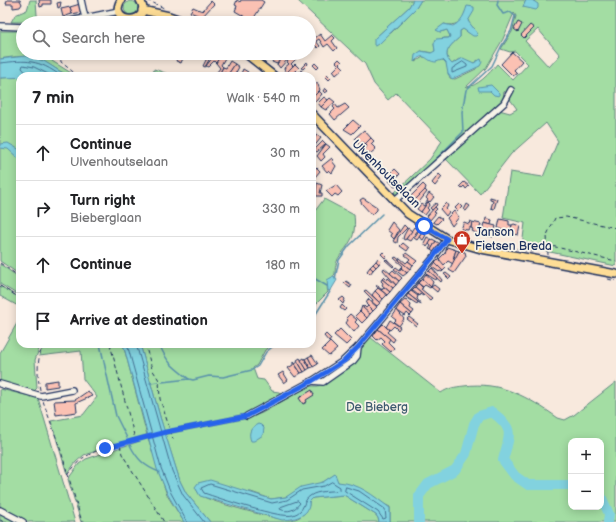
<!DOCTYPE html>
<meta charset="utf-8">
<style>
body{margin:0;font-family:"Balsamiq Sans",sans-serif;background:#f2f2f2;color:#202124}
.controls{position:absolute;right:12px;bottom:12px;display:grid;overflow:hidden;border-radius:8px;box-shadow:0 2px 10px #0003}
.controls button{width:36px;height:36px;display:grid;place-items:center;padding:0;border:0;border-bottom:1px solid #e0e0e0;background:#fff;color:#202124;font:20px sans-serif}
.stop{position:absolute;width:12px;height:12px;margin:-9px;border:3px solid #2563eb;border-radius:50%;background:#fff}
.stop.end{background:#2563eb;border-color:#fff;box-shadow:0 1px 4px #0008}
.list{margin:0;padding:0;list-style:none}
h2{display:flex;justify-content:space-between;align-items:center;height:52px;margin:0;padding:0 16px;font-size:17px}
h2 small{font-size:13px;font-weight:400;color:#757577}
.list li{display:grid;grid-template-columns:26px 1fr auto;gap:12px;align-items:center;box-sizing:border-box;height:56px;padding:0 16px;border-top:1px solid #e0e0e0}
.list b{display:block;font-size:15px;white-space:nowrap}
.list p{margin:0;font-size:13px;white-space:nowrap;color:#757577}
.list em{font-size:13px;font-style:normal;color:#757577}
.icon{flex:none;width:22px;height:22px;fill:none;stroke:currentColor;stroke-width:2;stroke-linecap:round;stroke-linejoin:round}
.map{position:relative;flex:none;width:616px;height:522px;overflow:hidden}
.search{position:absolute;background:#fff;box-shadow:0 2px 10px #0003;left:16px;top:16px;width:300px;height:44px;display:flex;align-items:center;gap:10px;box-sizing:border-box;padding:0 14px;border-radius:22px;color:#757577;font-size:15px}
.panel{position:absolute;background:#fff;box-shadow:0 2px 10px #0003;left:16px;top:72px;width:300px;height:276px;border-radius:12px}
.map>svg:first-child{display:block}
</style>
<div class="map">
<svg width="616" height="522" viewBox="0 0 616 522">
<rect width="100%" height="100%" fill="#f8e9dd"/>
<filter id="ink" filterUnits="userSpaceOnUse"><feTurbulence type="fractalNoise" baseFrequency=".025" numOctaves="2"/><feDisplacementMap in="SourceGraphic" scale="8" xChannelSelector="R" yChannelSelector="G"/><feConvolveMatrix kernelMatrix="1 2 1 2 8 2 1 2 1" color-interpolation-filters="sRGB"/></filter>
<g filter="url(#ink)">
<g fill="#a3dda3" stroke="#5f8680" fill-rule="evenodd">
<path d="M30 0H36L37 15 43 22H11L15 15 27 10Z"/>
<path d="M297 0H413L409 7 374 39 391 33 416 8 421 0H526L523 7 535 1 532 0H616V266L522 246 525 223 503 218 510 172 543 177 558 141 546 123 511 154 480 194 446 159 499 110 510 113 517 109 504 91 503 99 396 197 393 194 430 159 442 141 396 93 388 100 374 84 365 64ZM465 12 470 15 468 17 469 24 475 29 469 33 463 29 460 31V37C452 44 440 53 452 64L459 59 474 63 478 60 476 69 455 79 450 78 446 62 443 60 423 57 415 62 421 51 433 53 435 51 434 44 444 38H449L450 36 447 30 440 32 444 24C454 27 464 22 465 12ZM514 13 516 16 512 32 501 49 510 52 515 51 528 64 513 80 497 64C490 73 477 87 466 87L486 68 503 39ZM538 29 560 55 549 67 525 41Z"/>
<circle cx="131" cy="8" r="7"/>
<path d="M0 31H23V53H53L52 61 76 76C64 76 55 67 44 62 31 55 14 56 0 59Z"/>
<path d="M154 69 171 75V76H153Z"/>
<path d="M16 77H20V275L0 261V78Z"/>
<path d="M324 199 354 215C355 222 355 234 351 240 344 254 335 255 335 274 331 279 325 284 328 292L316 304 312 314V215Z"/>
<path d="M0 264 20 278V296L0 284Z"/>
<path d="M0 286 20 298V307L0 296Z"/>
<path d="M20 318V344H41L35 360 37 388 34 391 0 381V353Z"/>
<path d="M370 337 441 393C448 388 455 387 464 386 501 381 528 397 558 418L565 420 574 415 616 382V522H390V507L338 482 334 475 323 482 286 497 271 499 251 492 196 489C198 491 199 495 202 496 211 502 281 521 291 520 300 519 310 510 309 502L313 498 344 495 376 515 378 518 379 522H210L186 493 180 481 165 434 248 418 262 413 309 386H318L352 364 358 350ZM571 441H601V507H571Z"/>
<path d="M44 344H123L147 435 84 455 76 462 67 474 51 421 83 415 97 397 83 379 81 351 39 356Z"/>
<path d="M140 344H274L265 350 257 365 253 368 257 379 264 380 272 391 279 392 283 395 246 414 164 431Z"/>
<path d="M0 389 38 398 75 522H0Z"/>
<path d="M148 438 167 495 184 522H81L68 479 79 464 86 459Z"/>
</g>
<g fill="#82d2df" stroke="#5991ab">
<path d="M413 0H421L416 8 379 44 376 46 374 45V39L409 7Z"/>
<path d="M526 0H532L538 4V8L536 10 523 7Z"/>
<path d="M467 6 474 7V11L468 21 478 34 476 36H473L463 29 460 31V37C452 44 440 53 452 64L463 58 474 63 481 59 482 62 480 66 452 79 448 74 446 63 443 60C441 60 439 61 436 62 426 62 425 50 414 62L415 55 421 51 431 53 435 51 434 44 436 39 449 38 450 36 447 30 440 32 436 30 444 24 453 26C462 21 464 15 467 6Z"/>
<path d="M26 56 44 61 67 76 0 78V59Z"/>
<path d="M491 85 499 93V96L494 95 490 91H479L478 87Z"/>
<path d="M8 143 20 150V160L8 149 0 148V144Z"/>
<path d="M334 276 337 280 331 290 328 291 327 280Z"/>
<path d="M123 344H140L160 417 180 481 186 493 210 522H184L168 495 157 469Z"/>
<path d="M258 424 261 425 264 428 263 435 254 441H251C248 433 250 428 258 424Z"/>
<path d="M335 474 338 482C361 484 372 495 390 508V522H379L378 518 376 515 344 495 313 498 309 502C311 516 292 520 282 520L200 496 195 487 198 483 210 480 271 499 286 497 301 487 323 482Z"/>
</g>
<g fill="none" stroke-linecap="round" stroke-linejoin="round">
<g stroke="#447092" stroke-width="1">
<path d="M463 62 467 65V67L452 73V69Z"/>
<path d="M0 63C27 60 38 59 61 76"/>
<path d="M29 76 22 68 23 65 34 67 52 76"/>
<path d="M127 344 161 468 171 493 187 522"/>
<path d="M136 344 172 471 183 495 204 522"/>
<path d="M332 482 340 487V490C331 492 318 490 310 496 302 501 306 511 293 515 281 519 218 498 204 493L201 488 210 484 272 503 287 500 302 490 324 486Z"/>
<path d="M346 487 359 491 385 509 386 518 383 519 378 512 345 491Z"/>
<path d="M298 501 300 503C295 510 288 513 280 509L281 507Z"/>
</g>
<g stroke="#5991ab" stroke-width="1.5">
<path d="M423 172 463 132 462 112 466 90 492 66 501 47 511 31 515 16 510 12 503 14 497 5 498 0"/>
<path d="M312 277 327 286"/>
<path d="M335 279 339 260 349 246 382 214"/>
<path d="M312 320 331 290"/>
<path d="M100 344 116 416 127 438"/>
<path d="M159 344C168 364 172 366 189 379"/>
<path d="M162 382 189 379 193 380 209 376 223 377 252 370 258 366 266 352 276 344"/>
<path d="M150 383 158 382"/>
<path d="M130 445C137 459 144 466 159 472"/>
</g>
<g stroke="#82d2df" stroke-width="10">
<path d="M601 496 609 514 608 522"/>
<path d="M419 522V496L428 484 455 470 466 454 474 424 479 416 492 412C515 429 510 434 503 460L515 476 528 485H571"/>
</g>
</g>
<g fill="#fbc1b3" stroke="#1b2f5e">
<path d="M7 0H20L22 4 20 7 13 8V4H6Z"/>
<path d="M39 0H51V4H43V6L40 7Z"/>
<path d="M237 0 240 2 241 0H261L264 2 252 21 235 11 237 6 235 5Z"/>
<path d="M211 1 214 4 202 17 190 12 193 7 202 11Z"/>
<path d="M61 2 60 7 58 8 57 3Z"/>
<path d="M80 4 82 12 72 14 70 7Z"/>
<path d="M70 7 72 14 63 17 61 9Z"/>
<path d="M518 22 522 24 518 32 514 29Z"/>
<path d="M530 25 534 28 524 38 521 35Z"/>
<path d="M320 34 325 41 332 35 335 38 332 41 337 48 334 51 328 44 324 47 319 39 316 41 320 46 318 48 311 41Z"/>
<path d="M512 52 522 61 514 70 517 73 513 76 501 64Z"/>
<path d="M205 53H210L206 59 202 57Z"/>
<path d="M216 53 221 55 216 63 214 61 208 67 206 66Z"/>
<path d="M265 53H274L270 59 264 55Z"/>
<path d="M277 53 285 54 277 64 272 62Z"/>
<path d="M285 54 288 59 280 68 277 64Z"/>
<path d="M221 55 225 58 221 65 223 67 219 75 217 72 220 68 216 63Z"/>
<path d="M292 55 296 59 291 64 293 66 286 73 284 68 289 64 287 62Z"/>
<path d="M178 56 183 58 181 63 176 61Z"/>
<path d="M207 58 209 60 205 67 203 66Z"/>
<path d="M339 59 342 62 340 64 344 68 336 75 333 71 339 65 336 62Z"/>
<path d="M230 61 235 64 228 75 224 72 222 76 219 75 223 67 226 68Z"/>
<path d="M307 62 308 64 303 69 301 68Z"/>
<path d="M315 63 319 67 317 69 313 65Z"/>
<path d="M235 64 239 67 234 76 229 73Z"/>
<path d="M295 64 299 68 292 75H288L286 73Z"/>
<path d="M243 69 248 72 246 76H240Z"/>
<path d="M301 70 304 74 303 76H295Z"/>
<path d="M327 74 331 78 329 80 325 76Z"/>
<path d="M317 82 320 90 312 98V90Z"/>
<path d="M325 88 328 91 325 93 323 91Z"/>
<path d="M319 91 322 94 316 101 314 100 312 98Z"/>
<path d="M324 97 328 100 321 107 318 103Z"/>
<path d="M330 98 335 102 326 110 324 109 321 107Z"/>
<path d="M335 104 338 108 345 104 349 108 335 120 330 114 335 109 333 107Z"/>
<path d="M353 120 360 126 352 134 344 129Z"/>
<path d="M364 130 371 138 365 144 363 142 359 145 355 138Z"/>
<path d="M313 131 317 135 312 141V132Z"/>
<path d="M317 135 321 138 312 149V141Z"/>
<path d="M371 138 374 141 371 144 376 149 371 153 370 152 367 154 364 150 367 146 365 144Z"/>
<path d="M323 141 326 144 317 152 314 150Z"/>
<path d="M326 144 330 147 323 154 325 157 321 161 317 156Z"/>
<path d="M332 158 334 160 332 161 336 166 332 173 329 170 327 172 322 166Z"/>
<path d="M316 167 320 171 315 177 312 173Z"/>
<path d="M395 169 400 174 396 178 401 182 396 187 389 181 392 178 389 175Z"/>
<path d="M439 174 442 177 435 186 432 183Z"/>
<path d="M464 182 469 186 466 189 464 186 462 188 460 186Z"/>
<path d="M317 183 322 185 320 193H322V196H316Z"/>
<path d="M423 184 426 187 425 190 412 203 409 198Z"/>
<path d="M336 185 342 192 338 196 335 194 332 197 326 191Z"/>
<path d="M425 190 427 192 416 206 412 203Z"/>
<path d="M429 193 434 197 430 202 429 201 421 212 417 209 421 204 424 206 428 200 426 198Z"/>
<path d="M490 197 497 199 494 209 491 208 493 201 490 200Z"/>
<path d="M363 198 377 207V210L372 215 362 204 360 200Z"/>
<path d="M428 202 430 204 427 208 429 210 425 215 421 212Z"/>
<path d="M436 203 437 205 432 210 430 208Z"/>
<path d="M446 203 448 206 446 209 449 212 446 216 440 209Z"/>
<path d="M459 204 462 207 458 211 455 208Z"/>
<path d="M467 204 470 206 466 211 464 210Z"/>
<path d="M435 207 437 209 434 212 436 213 430 220 427 216Z"/>
<path d="M454 211 459 217 452 226 447 218Z"/>
<path d="M438 216 442 219 437 224 433 222Z"/>
<path d="M486 218 492 220 491 225 485 223Z"/>
<path d="M500 219 509 221V225H512L510 234 498 228Z"/>
<path d="M470 221 472 222 471 228H469L468 230 461 229 464 222 469 224Z"/>
<path d="M392 222 399 230 394 239 391 236 392 234 387 230Z"/>
<path d="M472 222 481 224 478 234 472 231 473 229 471 228Z"/>
<path d="M484 223 496 226 493 237 481 234Z"/>
<path d="M514 224 520 226 518 235 510 233 512 225Z"/>
<path d="M404 225 407 228 398 237 397 243 393 241Z"/>
<path d="M414 227 418 230 410 241 406 239Z"/>
<path d="M408 228 412 231 405 240 403 239 404 235Z"/>
<path d="M419 230 422 233 417 240 414 238Z"/>
<path d="M422 233 426 235 423 240 419 237Z"/>
<path d="M427 237 432 240 427 247 424 243Z"/>
<path d="M432 239 436 241 431 250 429 249 431 246 429 244Z"/>
<path d="M436 241 440 244 435 253 431 250Z"/>
<path d="M403 243 409 248 407 251 400 246Z"/>
<path d="M447 247 456 250 453 259H456L453 264 448 261 444 265 439 259 445 253Z"/>
<path d="M456 250 459 251 456 258 454 256Z"/>
<path d="M459 251 465 252 466 256 454 273 449 270Z"/>
<path d="M383 252 387 256 385 258 381 254Z"/>
<path d="M406 253 417 261 413 265 408 261 410 259 405 255Z"/>
<path d="M396 257 410 269 407 273 401 268 403 266 394 258Z"/>
<path d="M378 258 381 261 379 264 376 261Z"/>
<path d="M400 258 406 263 408 261 413 265 410 269 399 260Z"/>
<path d="M386 259 394 266 393 267 385 260Z"/>
<path d="M438 260 446 268 443 271 435 263Z"/>
<path d="M376 261 379 264 376 267 373 264Z"/>
<path d="M435 263 443 271 442 272 440 271 439 272 432 267Z"/>
<path d="M373 264 376 267 373 270 370 267Z"/>
<path d="M370 267 373 270 370 274 367 271Z"/>
<path d="M396 267 400 270 401 268 407 273 403 276 394 269Z"/>
<path d="M384 268 399 281 396 285 383 270Z"/>
<path d="M432 268 442 280 441 282 429 271Z"/>
<path d="M393 270 402 278 399 281 390 273Z"/>
<path d="M429 271 437 278 436 280 426 274Z"/>
<path d="M446 273 451 277 449 279 444 274Z"/>
<path d="M426 274 433 282 431 287 422 279Z"/>
<path d="M384 277 387 280 388 278 396 285 393 288 382 279Z"/>
<path d="M382 279 393 288 390 292 382 285 383 283 381 281Z"/>
<path d="M422 279 431 287 430 288 425 285 423 287 418 283Z"/>
<path d="M346 281 352 285 350 288 344 283Z"/>
<path d="M418 283 423 288 421 289 432 298 430 300 415 287Z"/>
<path d="M378 285 382 290 384 287 390 292 387 295 376 286Z"/>
<path d="M434 285 439 289 437 292 431 287Z"/>
<path d="M415 287 424 295 423 296 420 294 419 296 412 290Z"/>
<path d="M378 288 387 295 383 299 375 291Z"/>
<path d="M366 290 380 303 377 306 372 302 373 300 364 291Z"/>
<path d="M375 291 383 299 380 303 372 295Z"/>
<path d="M411 291 418 296 417 299 422 305 408 294Z"/>
<path d="M408 294 418 302 417 304 406 297Z"/>
<path d="M343 297 345 299 343 304 339 300Z"/>
<path d="M368 299 377 307 373 311 366 304Z"/>
<path d="M406 299 411 305 410 308 414 311 412 314 400 304Z"/>
<path d="M400 304 412 314 410 316 407 313 405 316 396 310Z"/>
<path d="M342 305 346 309 344 311 340 308Z"/>
<path d="M362 306 370 314 367 318 360 312Z"/>
<path d="M364 306 366 308 368 306 373 311 370 314 363 308Z"/>
<path d="M397 310 404 319 399 326 394 322 396 320 392 317Z"/>
<path d="M360 311 367 318 362 323 355 316Z"/>
<path d="M350 314 357 320 355 322 359 326 354 332 346 323 348 320 346 318Z"/>
<path d="M409 317 418 324 416 326 407 319Z"/>
<path d="M390 320 400 327 398 330 394 326 390 330 386 327Z"/>
<path d="M383 324 389 330 387 332 395 339 393 342 378 329Z"/>
<path d="M340 329 351 340 346 345 334 335Z"/>
<path d="M378 329 390 339 388 342 394 348 391 352 382 344 385 341 381 337 377 340 373 336Z"/>
<path d="M326 334 331 339 329 342 324 336Z"/>
<path d="M330 342 337 349 329 356 322 350Z"/>
<path d="M312 355 318 364 313 367 308 357Z"/>
<path d="M308 357 313 367 310 368 305 359Z"/>
<path d="M300 358 307 370 304 372 297 360Z"/>
<path d="M304 358 310 368 307 370 301 360Z"/>
<path d="M293 362 301 373 295 377 288 368 293 365Z"/>
<path d="M298 362 304 372 301 373 295 364Z"/>
<path d="M283 372 288 380 284 383 278 375Z"/>
<path d="M58 380V386L45 388V382Z"/>
<path d="M312 390 314 395 306 400 307 402 303 404 299 398Z"/>
<path d="M88 391 92 396 76 403 77 412 56 415 54 401 75 400Z"/>
</g>
<g fill="none" stroke-linecap="round" stroke-linejoin="round">
<g stroke="#1b2f5e" stroke-width="8">
<g id="minor">
<path d="M81 0 85 18"/>
<path d="M61 23 119 11"/>
<path d="M0 26 23 27"/>
<path d="M394 201 504 103 511 90"/>
<path d="M312 381 323 382 353 361 357 356 358 347"/>
<path d="M0 384 41 396 72 390"/>
<path d="M247 416 312 381 343 361 358 347 435 256 447 239"/>
<path d="M0 510 23 522"/>
</g>
</g>
<g stroke="#1b2f5e" stroke-width="10">
<g id="major">
<path d="M121 0C106 26 155 25 140 0"/>
<path d="M142 10 169 16 189 23"/>
<path d="M245 53 274 76"/>
<path d="M312 114 408 214 447 239 481 249 616 274"/>
</g>
</g>
<g stroke="#1b2f5e" stroke-width="1" stroke-dasharray="4 3" stroke-linecap="butt">
<path d="M147 0 166 9"/>
<path d="M99 22 117 23"/>
<path d="M142 23 146 22 147 18"/>
<path d="M60 53 61 62 78 76"/>
<path d="M547 245 616 261"/>
<path d="M510 247 534 252"/>
<path d="M548 255 547 235 555 218 566 217 616 228"/>
<path d="M0 263 20 277"/>
<path d="M608 279 616 281"/>
<path d="M0 286 20 298"/>
<path d="M110 344 135 439"/>
<path d="M145 344 152 369 159 380 160 399 173 439"/>
<path d="M40 390C37 373 37 360 43 344"/>
<path d="M43 401 61 451 82 522"/>
<path d="M120 445 122 454 164 522"/>
<path d="M67 475 81 459 98 450 166 432 241 417"/>
<path d="M0 520 4 522"/>
</g>
<use href="#minor" stroke="#f7f3e8" stroke-width="5.5"/>
<use href="#major" stroke="#fedd96" stroke-width="7"/>
</g>
</g>
<g fill="none" stroke-linecap="round" stroke-linejoin="round" filter="url(#ink)">
<path stroke="#2563eb" stroke-width="5" d="M105 448 166 432 247 416 312 381 344 361 358 347 434 256 447 239 424 226"/>
</g>
<defs>
<g id="shop-pin" transform="scale(0.9)"><path d="M0 17L-7.5 6A9.5 9.5 0 1 1 7.5 6Z" fill="#c8321e" stroke="#f7f3e8"/><path d="M-5-2.5h2.3a2.7 3.5 0 0 1 5.4 0H5L5.5 6h-11ZM-1.5-2.5h3a1.5 2.3 0 0 0-3 0Z" fill="#fff"/></g>
</defs>
<g fill-rule="evenodd">
<use href="#shop-pin" x="462" y="239"/>
</g>
<g text-anchor="middle" dominant-baseline="central" stroke-width="3.5" stroke-linejoin="round" paint-order="stroke">
<g font-size="12" fill="#1b2f5e" stroke="#f7f3e8">
<text transform="translate(386 174) rotate(45)">Ulvenhoutselaan</text>
</g>
<g font-size="12" fill="#1b2f5e" stroke="#f7f3e8" text-anchor="start">
<text x="475" y="232">Janson<tspan x="475" dy="14">Fietsen Breda</tspan></text>
</g>
<g font-size="12" fill="#3d5a6f" stroke="#f7f3e8">
<text x="377" y="407">De Bieberg</text>
</g>
</g>
</svg>
<div class="controls">
<button>+</button>
<button>−</button>
</div>
<div class="stop" style="left:424px;top:226px"></div>
<div class="stop end" style="left:105px;top:448px"></div>
<div class="search"><svg class="icon" aria-label="search" viewBox="0 0 24 24"><circle cx="10" cy="10" r="6"/><path d="M15 15l6 6"/></svg>Search here</div>
<section class="panel">
<h2>7 min<small>Walk · 540 m</small></h2>
<ul class="list">
<li><svg class="icon" aria-label="ahead" viewBox="0 0 24 24"><path d="M12 20V5M6 11l6-6 6 6"/></svg><div><b>Continue</b><p>Ulvenhoutselaan</p></div><em>30 m</em></li>
<li><svg class="icon" aria-label="right" viewBox="0 0 24 24"><path d="M7 20v-9h11M14 6l5 5-5 5"/></svg><div><b>Turn right</b><p>Bieberglaan</p></div><em>330 m</em></li>
<li><svg class="icon" aria-label="ahead" viewBox="0 0 24 24"><path d="M12 20V5M6 11l6-6 6 6"/></svg><div><b>Continue</b></div><em>180 m</em></li>
<li><svg class="icon" aria-label="arrive" viewBox="0 0 24 24"><path d="M6 21V4h12l-3 4 3 4H6"/></svg><div><b>Arrive at destination</b></div></li>
</ul>
</section>
</div>
